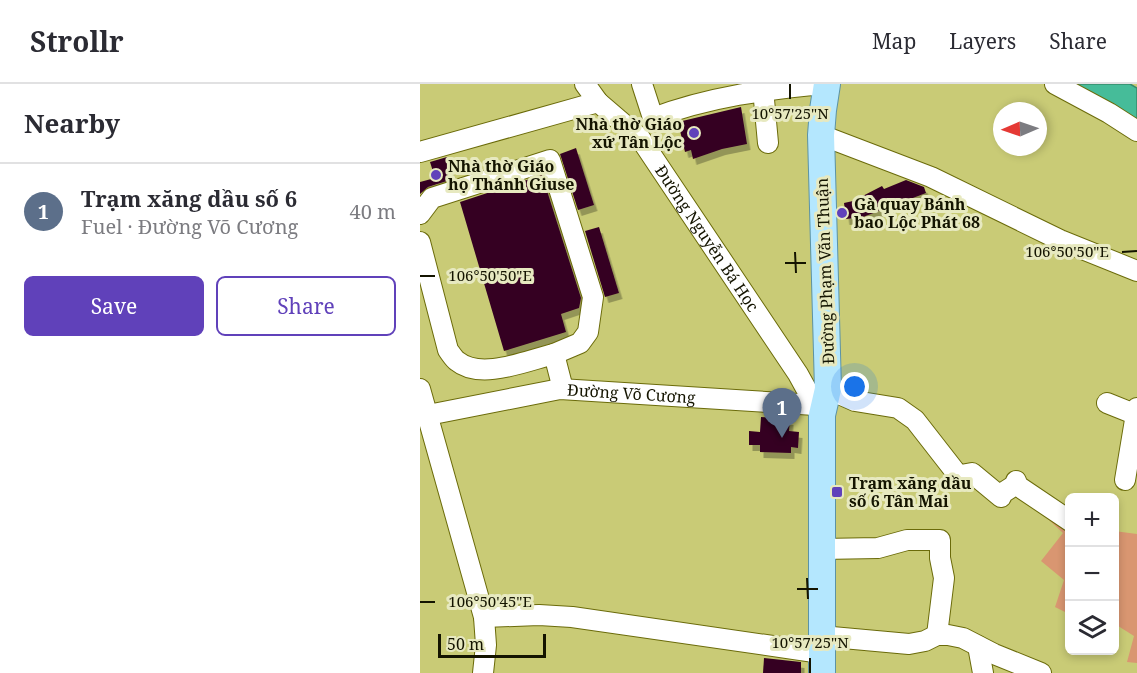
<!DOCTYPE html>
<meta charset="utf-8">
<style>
body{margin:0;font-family:"Noto Serif",serif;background:#f7f7f7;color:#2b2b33}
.controls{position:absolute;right:18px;bottom:18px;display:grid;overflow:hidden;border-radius:9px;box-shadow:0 3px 9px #0003}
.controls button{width:54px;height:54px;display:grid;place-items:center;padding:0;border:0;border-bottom:2px solid #e1e1e2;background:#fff;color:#2b2b33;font:30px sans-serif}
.compass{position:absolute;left:573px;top:18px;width:54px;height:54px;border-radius:50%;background:#fff;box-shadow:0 3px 9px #0003;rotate:268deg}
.scale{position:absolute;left:18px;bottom:15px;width:108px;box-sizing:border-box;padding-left:6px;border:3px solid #141400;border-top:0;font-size:16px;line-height:21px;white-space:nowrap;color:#141400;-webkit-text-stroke:4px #e7e9c0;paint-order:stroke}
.you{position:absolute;left:435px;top:303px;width:21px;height:21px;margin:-15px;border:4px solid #fff;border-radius:50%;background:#1a73e8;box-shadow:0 0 0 9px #1a73e833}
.badge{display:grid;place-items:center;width:39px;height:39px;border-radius:50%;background:#6041ba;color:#fff;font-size:20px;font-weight:700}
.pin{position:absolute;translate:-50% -50px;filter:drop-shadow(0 2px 3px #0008)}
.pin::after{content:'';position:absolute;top:32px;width:21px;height:18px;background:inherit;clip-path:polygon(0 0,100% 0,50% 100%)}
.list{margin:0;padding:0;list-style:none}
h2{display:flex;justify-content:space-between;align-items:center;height:78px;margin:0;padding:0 24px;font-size:26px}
h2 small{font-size:20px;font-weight:400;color:#7c7c81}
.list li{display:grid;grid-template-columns:39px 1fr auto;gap:18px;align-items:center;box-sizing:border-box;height:96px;padding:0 24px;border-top:2px solid #e1e1e2}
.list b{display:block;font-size:22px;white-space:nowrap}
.list p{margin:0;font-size:20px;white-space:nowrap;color:#7c7c81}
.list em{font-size:20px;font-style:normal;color:#7c7c81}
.actions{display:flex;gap:12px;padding:18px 24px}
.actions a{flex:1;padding:14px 0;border:2px solid #6041ba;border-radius:9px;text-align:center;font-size:21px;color:#6041ba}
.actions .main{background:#6041ba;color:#fff}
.icon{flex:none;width:33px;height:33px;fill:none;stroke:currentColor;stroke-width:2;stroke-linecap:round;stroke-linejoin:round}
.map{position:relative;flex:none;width:717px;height:589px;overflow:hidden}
header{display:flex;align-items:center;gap:36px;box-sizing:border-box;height:84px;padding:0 30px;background:#fff;border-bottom:2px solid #e1e1e2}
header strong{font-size:28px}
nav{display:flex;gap:33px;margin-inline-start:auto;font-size:21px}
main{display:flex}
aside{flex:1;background:#fff}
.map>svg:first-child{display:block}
</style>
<header>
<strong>Strollr</strong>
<nav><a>Map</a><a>Layers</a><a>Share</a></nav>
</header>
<main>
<aside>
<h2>Nearby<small></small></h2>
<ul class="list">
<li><span class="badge" style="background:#5c6f8a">1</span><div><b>Trạm xăng dầu số 6</b><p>Fuel · Đường Võ Cương</p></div><em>40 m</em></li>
</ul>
<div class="actions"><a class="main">Save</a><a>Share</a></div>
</aside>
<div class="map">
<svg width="717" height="589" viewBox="0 0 717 589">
<defs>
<filter id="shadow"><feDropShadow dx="3.5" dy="6" stdDeviation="0" flood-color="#0004"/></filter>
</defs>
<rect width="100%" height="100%" fill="#c9cb76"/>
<g fill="#d99671">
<path d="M613 421 649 437V542L647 529 635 523 644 496 621 477 643 449Z"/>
<path d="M694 447 717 450V579L707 578 714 552 695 540Z"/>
</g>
<path fill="#46bc99" stroke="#378a6b" stroke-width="1.5" d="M647 0H710L717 4V41Z"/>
<g fill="#360322" filter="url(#shadow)">
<path d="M321 23 327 60 302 65 273 75 271 66 265 68 258 38Z"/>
<path d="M156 64 174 121 158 126 140 70Z"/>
<path d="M27 73 33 95 8 103 0 110V98L15 94 10 78Z"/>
<path d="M122 91 161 214 159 224 141 230 146 248 84 267 40 118Z"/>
<path d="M486 96 504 103 506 109 443 133 426 135 424 119 433 117 462 102 464 105Z"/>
<path d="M179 143 199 209 185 213 165 147Z"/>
<path d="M341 333 370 335 369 347 379 348 378 364 371 363V369L340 368V361H329V347L340 348Z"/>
<path d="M344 574 381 578V589H343Z"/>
</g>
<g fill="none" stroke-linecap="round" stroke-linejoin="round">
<g stroke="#6b6b0a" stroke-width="22">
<g id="minor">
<path id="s1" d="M165 0 178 18 220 54 378 290 395 321"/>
<path d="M222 0 233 34C288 13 347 5 405 0"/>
<path d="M635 0 689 29 717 47"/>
<path d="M343 5 348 59"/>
<path d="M401 51 511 93 640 156 717 187"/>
<path d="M0 68 178 18"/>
<path d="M0 130 12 114 130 76 173 213 168 248 160 259 134 270 143 305"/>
<path d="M0 158 28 266C31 270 34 275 37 277 61 297 108 276 134 270"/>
<path d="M0 305 64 533 66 561 63 589"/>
<path d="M687 319 717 331"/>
<path id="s2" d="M8 331 140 305 395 321 408 305 435 317 478 324 495 336 541 395V391L552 389 581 413V410L595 401 596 397 598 402 650 437"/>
<path d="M705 396 717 324"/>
<path d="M402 465 458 464 487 456H520V474L524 494 517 551"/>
<path d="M64 533 119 531 152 533 401 569"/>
<path d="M401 552 489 560 505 557 517 551H528L543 554 574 570 621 589"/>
<path d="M558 562 563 589"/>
</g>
</g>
<g stroke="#5c93a5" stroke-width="28">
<path id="major" d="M402 589V331L408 305 401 51 403 26 407 0"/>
</g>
<use href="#minor" stroke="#fff" stroke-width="20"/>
<use href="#major" stroke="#b4e7fe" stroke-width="26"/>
</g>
<path fill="none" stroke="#141400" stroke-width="2" d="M370 0V15M375 168 376 189M702 168 717 167M365 179H386M0 192H15M387 494 388 515M377 505H398M0 518H15M390 574V589"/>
<g fill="#6041ba" stroke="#e7e9c0" stroke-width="2">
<circle cx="274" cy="49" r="6"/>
<circle cx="16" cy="91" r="6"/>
<circle cx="422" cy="129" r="6"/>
<rect x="411" y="402" width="12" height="12" rx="3"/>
</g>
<g text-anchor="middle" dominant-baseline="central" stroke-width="6" stroke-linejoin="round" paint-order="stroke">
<g font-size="16" font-weight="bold" fill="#141400" stroke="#e7e9c0" text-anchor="start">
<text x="262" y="40" text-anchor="end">Nhà thờ Giáo<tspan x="262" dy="18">xứ Tân Lộc</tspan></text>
<text x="28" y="82">Nhà thờ Giáo<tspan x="28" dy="18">họ Thánh Giuse</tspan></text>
<text x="434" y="120">Gà quay Bánh<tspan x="434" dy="18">bao Lộc Phát 68</tspan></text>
<text x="429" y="399">Trạm xăng dầu<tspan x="429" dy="18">số 6 Tân Mai</tspan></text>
</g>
<g font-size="16" fill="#141400" stroke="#e7e9c0">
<text stroke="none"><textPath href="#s1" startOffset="198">Đường Nguyễn Bá Học</textPath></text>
<text transform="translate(405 187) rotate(-92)">Đường Phạm Văn Thuận</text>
<text stroke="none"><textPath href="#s2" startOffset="206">Đường Võ Cương</textPath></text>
</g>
</g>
<g font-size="15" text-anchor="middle" fill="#141400" stroke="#e7e9c0" stroke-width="6" stroke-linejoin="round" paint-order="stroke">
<text x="370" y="35">10°57'25"N</text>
<text x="647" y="173">106°50'50"E</text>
<text x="70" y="197">106°50'50"E</text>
<text x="70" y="523">106°50'45"E</text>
<text x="390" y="564">10°57'25"N</text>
</g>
</svg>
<div class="controls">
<button>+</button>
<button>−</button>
<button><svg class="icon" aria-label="layers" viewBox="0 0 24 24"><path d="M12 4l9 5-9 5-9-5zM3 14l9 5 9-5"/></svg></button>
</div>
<svg class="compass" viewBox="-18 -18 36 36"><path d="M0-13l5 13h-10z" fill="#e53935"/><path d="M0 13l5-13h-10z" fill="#7c7c81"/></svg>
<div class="scale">50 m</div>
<div class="you"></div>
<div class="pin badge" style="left:362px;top:354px;background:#5c6f8a">1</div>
</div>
</main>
